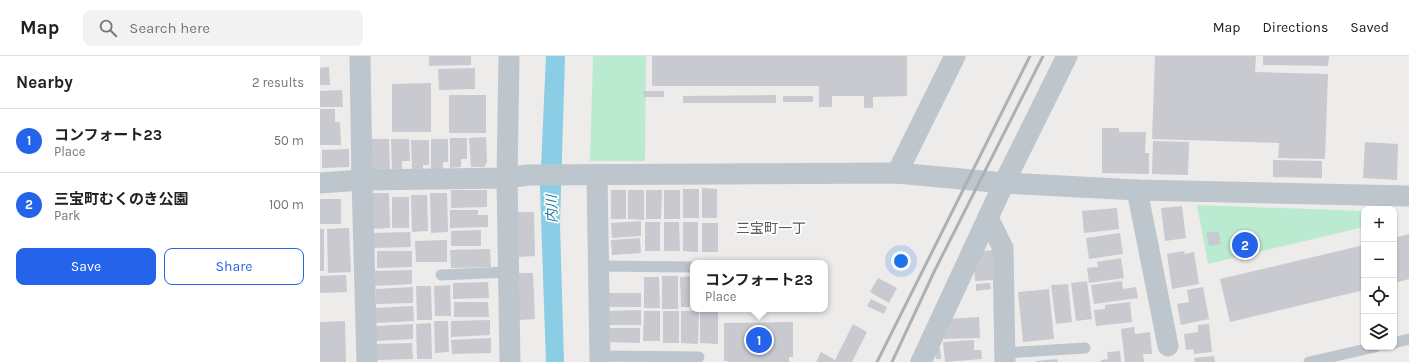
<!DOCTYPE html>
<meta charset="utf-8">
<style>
body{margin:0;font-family:Karla,"Noto Sans JP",sans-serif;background:#f2f2f2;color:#202124}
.controls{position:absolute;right:12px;bottom:12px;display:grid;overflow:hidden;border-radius:8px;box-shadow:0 1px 3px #0004}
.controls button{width:36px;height:36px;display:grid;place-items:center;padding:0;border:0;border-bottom:1px solid #e0e0e0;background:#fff;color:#202124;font:20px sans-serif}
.you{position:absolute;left:581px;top:205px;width:14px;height:14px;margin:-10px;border:3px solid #fff;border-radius:50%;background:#1a73e8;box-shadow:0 0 0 6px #1a73e833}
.badge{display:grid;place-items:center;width:26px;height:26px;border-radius:50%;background:#2563eb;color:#fff;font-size:13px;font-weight:700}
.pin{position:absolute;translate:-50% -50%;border:2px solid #fff;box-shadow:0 1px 4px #0006}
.popup{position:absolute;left:370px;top:204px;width:138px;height:52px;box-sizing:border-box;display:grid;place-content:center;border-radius:8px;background:#fff;filter:drop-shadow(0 1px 3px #0005);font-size:13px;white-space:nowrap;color:#757577}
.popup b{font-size:15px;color:#202124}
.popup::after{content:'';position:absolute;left:50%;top:100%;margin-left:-8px;border:8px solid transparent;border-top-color:#fff}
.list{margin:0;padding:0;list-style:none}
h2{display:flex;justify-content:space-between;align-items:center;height:52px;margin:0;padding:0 16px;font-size:17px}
h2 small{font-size:13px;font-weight:400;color:#757577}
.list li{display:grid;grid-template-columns:26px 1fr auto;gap:12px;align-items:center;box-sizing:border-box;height:64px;padding:0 16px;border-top:1px solid #e0e0e0}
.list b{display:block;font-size:15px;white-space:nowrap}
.list p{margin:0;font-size:13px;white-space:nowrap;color:#757577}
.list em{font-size:13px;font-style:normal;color:#757577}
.actions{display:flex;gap:8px;padding:12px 16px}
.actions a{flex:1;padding:9px 0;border:1px solid #2563eb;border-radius:8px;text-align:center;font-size:14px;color:#2563eb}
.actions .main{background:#2563eb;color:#fff}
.icon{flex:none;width:22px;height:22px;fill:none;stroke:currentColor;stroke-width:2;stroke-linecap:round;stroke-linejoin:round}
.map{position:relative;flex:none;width:1089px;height:306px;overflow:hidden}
header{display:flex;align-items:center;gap:24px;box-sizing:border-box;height:56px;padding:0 20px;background:#fff;border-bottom:1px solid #e0e0e0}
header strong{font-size:19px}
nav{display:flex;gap:22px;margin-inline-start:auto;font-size:14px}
.search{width:280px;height:36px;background:#f2f2f2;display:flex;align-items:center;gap:10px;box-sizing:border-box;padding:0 14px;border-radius:8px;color:#757577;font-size:15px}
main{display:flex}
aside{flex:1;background:#fff}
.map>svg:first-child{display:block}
</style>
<header>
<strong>Map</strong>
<div class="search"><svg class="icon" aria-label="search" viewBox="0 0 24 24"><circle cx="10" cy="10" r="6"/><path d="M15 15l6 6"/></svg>Search here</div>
<nav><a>Map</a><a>Directions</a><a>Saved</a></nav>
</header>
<main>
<aside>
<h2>Nearby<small>2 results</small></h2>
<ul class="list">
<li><span class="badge">1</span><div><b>コンフォート23</b><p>Place</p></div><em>50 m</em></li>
<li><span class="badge">2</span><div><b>三宝町むくのき公園</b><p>Park</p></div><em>100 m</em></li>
</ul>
<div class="actions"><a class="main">Save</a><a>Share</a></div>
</aside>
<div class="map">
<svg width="1089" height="306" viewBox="0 0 1089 306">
<rect width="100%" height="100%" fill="#eeebeb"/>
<g fill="#baebd0">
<path d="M273 0H326L325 105H270Z"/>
<path d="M877 149 1044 155V171L888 208Z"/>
</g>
<path fill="#8acde5" d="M226 0H245L240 168 244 306H226L220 133Z"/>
<g fill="#c8cad0">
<path d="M109 0H151V9L109 10Z"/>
<path d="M332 0H587V40L553 41V52H544V40H512V51H499V30H332Z"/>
<path d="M835 0H936L935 16 1008 18 1005 103 958 102 959 87 832 83Z"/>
<path d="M943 0H1009L1008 10 943 9Z"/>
<path d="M9 11 10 29H0V12Z"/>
<path d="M155 12V33L119 34 118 13Z"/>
<path d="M111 27V76H72V28Z"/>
<path d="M22 34 23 51H0V35Z"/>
<path d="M323 35H344V41H324Z"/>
<rect x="129" y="39" width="37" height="38"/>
<path d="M456 39V47H363V40Z"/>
<rect x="463" y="40" width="30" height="6"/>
<path d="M0 53H15V66H20L21 89H0Z"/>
<path d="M782 72H799V76H826L825 97H829V118L782 117Z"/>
<path d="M166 81 167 106 164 111H151L149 82Z"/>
<path d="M130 82H147V103H141V111L130 112Z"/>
<path d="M51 83H69L70 114H52Z"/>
<path d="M71 83H89L90 105H82V114H72Z"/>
<path d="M111 83H128V106H123V113H111Z"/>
<path d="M91 84H109V109H103V113L92 114Z"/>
<path d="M833 85 869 86 868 119 832 118Z"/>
<path d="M1045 86 1078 88 1077 124 1043 122Z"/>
<path d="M29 93V111L2 112V94Z"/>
<path d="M953 104 1002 105V122L953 121Z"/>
<path d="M382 132 397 133V162H382Z"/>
<rect x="363" y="133" width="16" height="29"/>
<path d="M131 134H167V151L131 152Z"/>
<rect x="291" y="134" width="15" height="29"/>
<path d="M308 134H324V164L308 163Z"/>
<path d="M326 134H342L341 163H326Z"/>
<rect x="344" y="134" width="16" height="29"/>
<path d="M53 137H69L70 172 50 173Z"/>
<path d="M110 137H127L128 176 111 177Z"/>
<path d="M91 139H107L108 175 92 176Z"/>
<rect x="72" y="141" width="17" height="31"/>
<rect x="0" y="143" width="21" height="25"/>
<path d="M862 150 866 182 845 185 841 152Z"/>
<path d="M797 152 799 173 764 177 762 155Z"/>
<path d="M130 154H158V159H168V171L130 172Z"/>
<path d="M197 156H214L215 200 198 201Z"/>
<path d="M321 165V180L292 182 291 167Z"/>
<rect x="325" y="166" width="15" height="29"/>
<path d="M344 166H359L360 195H344Z"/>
<path d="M363 166H378V196L363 195Z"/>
<rect x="382" y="167" width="16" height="29"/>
<path d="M29 172 31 216 8 217 7 173Z"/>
<rect x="0" y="173" width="4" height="42"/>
<path d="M161 174V190H131V175Z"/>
<path d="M898 175 901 188 889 190 886 177Z"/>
<path d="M90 176 91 191 53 192V177Z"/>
<path d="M800 177 803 198 769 203 766 182Z"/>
<path d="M1089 178V223L1074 227V182Z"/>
<path d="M320 182 321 197 292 199 291 184Z"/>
<path d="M127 184V206H96L95 185Z"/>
<path d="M1044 189V234L910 266 900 223Z"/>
<path d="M170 193 171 211 131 212 130 194Z"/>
<path d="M674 194 676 224 655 225 654 207 659 206V201L661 195Z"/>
<path d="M57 195H92V211L57 212Z"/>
<path d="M864 195 865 198 874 196 879 228 852 233 847 198Z"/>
<path d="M801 202 804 222 769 227 767 212 778 211 777 206Z"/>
<path d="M92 214V228L55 230 54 215Z"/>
<path d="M196 217H213L215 263 198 264Z"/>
<path d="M26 219 27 236 0 237V220Z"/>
<rect x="342" y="220" width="16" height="33"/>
<path d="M373 220V251H361L360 221Z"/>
<path d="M324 221H339L340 252H324Z"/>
<path d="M558 222 577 232 569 247 550 236Z"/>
<path d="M767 225 772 263 756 265 751 227Z"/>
<path d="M802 225 803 233 816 231 818 242 774 248 771 229Z"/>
<path d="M168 226 169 242 133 243V227Z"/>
<path d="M670 227 671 233 656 235V228Z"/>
<path d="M748 228 752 266 736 268 731 229Z"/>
<path d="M130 229 131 260H115L114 230Z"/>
<path d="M96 230H111L112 264H97Z"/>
<path d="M93 231V247L56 248V233Z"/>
<path d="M883 231 889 263 861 269 857 248 869 246 867 234Z"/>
<path d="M729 233 734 283 703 286 698 236Z"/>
<rect x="286" y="237" width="35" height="14"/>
<path d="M551 243 567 251 564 258 547 250Z"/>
<path d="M134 246H168L169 261H134Z"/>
<path d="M810 246 812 266 776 270 774 254 785 253V249Z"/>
<path d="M93 250 94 265 56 267 55 252Z"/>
<path d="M321 254V269H286V255Z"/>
<path d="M324 255H340V285H323Z"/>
<rect x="343" y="255" width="16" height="32"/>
<path d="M361 255H379L378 288 361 287Z"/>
<path d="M380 255H398V288L380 287Z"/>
<path d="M659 261 660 282 624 283V275H628V263Z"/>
<path d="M170 264V279L131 281V265Z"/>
<path d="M25 265 26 306H0V266Z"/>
<path d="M114 265H128L129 296 115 297Z"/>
<path d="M473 266V301H469V306H408V305H404V267Z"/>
<path d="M111 267 112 303H97L96 268Z"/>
<path d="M93 268V283L56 285V270Z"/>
<path d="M533 268 547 276 532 306H496L501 296 515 304Z"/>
<path d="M889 268 892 296 874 298 873 293 866 294 864 278 878 276V269Z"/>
<path d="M814 271 815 278 830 276 832 298H823L824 306H805L801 273Z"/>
<path d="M286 272H320V287L286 286Z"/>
<path d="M171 282V297L132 298 131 284Z"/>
<path d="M654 284V294H661L662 303 625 306 623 286Z"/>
<path d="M92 287 93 303 57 304V288Z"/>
<path d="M616 292H620L621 303H616Z"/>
<path d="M800 295 801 306H781V304L788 303 787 296Z"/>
<path d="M894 300 895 306H875L874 302Z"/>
<path d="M737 303 738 306H716V305Z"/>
</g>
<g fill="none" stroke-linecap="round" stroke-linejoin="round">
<g stroke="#bdc5cd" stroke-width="11">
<path d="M278 210 373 211"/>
<path d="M121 219 188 216"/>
<path d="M1074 287 1089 283"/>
<path d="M685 297 765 292"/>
<path d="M280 300 379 301"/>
<path d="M989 306 1055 291"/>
</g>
<g stroke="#bdc5cd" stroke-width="21">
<path d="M40 0 42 124 47 306"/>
<path d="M189 0 187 122 190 306"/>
<path d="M577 117 635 0"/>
<path d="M277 119 280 306"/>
<path d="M0 127 42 124 187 122 208 119 577 117 684 127 817 134 1089 140"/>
<path d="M817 134 848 290"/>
<path d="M668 162 683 192 685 306"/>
<path d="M601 306 684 127 747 0"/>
</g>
<g stroke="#aeb0b5" stroke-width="3">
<path d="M557 306 710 0"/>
<path d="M572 306 614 216 723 0"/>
</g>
</g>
<g text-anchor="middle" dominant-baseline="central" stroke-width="3.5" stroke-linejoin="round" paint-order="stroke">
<g font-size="14" font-style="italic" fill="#14769b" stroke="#fff">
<text transform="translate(232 153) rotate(-91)">内川</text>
</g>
<g font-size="14" fill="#585b60" stroke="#fff">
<text x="451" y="172">三宝町一丁</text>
</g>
</g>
</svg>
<div class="controls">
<button>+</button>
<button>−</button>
<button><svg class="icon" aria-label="locate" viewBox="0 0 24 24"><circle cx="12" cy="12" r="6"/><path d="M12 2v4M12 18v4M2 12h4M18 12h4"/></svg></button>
<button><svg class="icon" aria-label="layers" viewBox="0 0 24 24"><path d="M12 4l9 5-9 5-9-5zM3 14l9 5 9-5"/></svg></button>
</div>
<div class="you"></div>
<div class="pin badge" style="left:439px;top:284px">1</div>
<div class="popup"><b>コンフォート23</b>Place</div>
<div class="pin badge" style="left:925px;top:189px">2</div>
</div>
</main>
